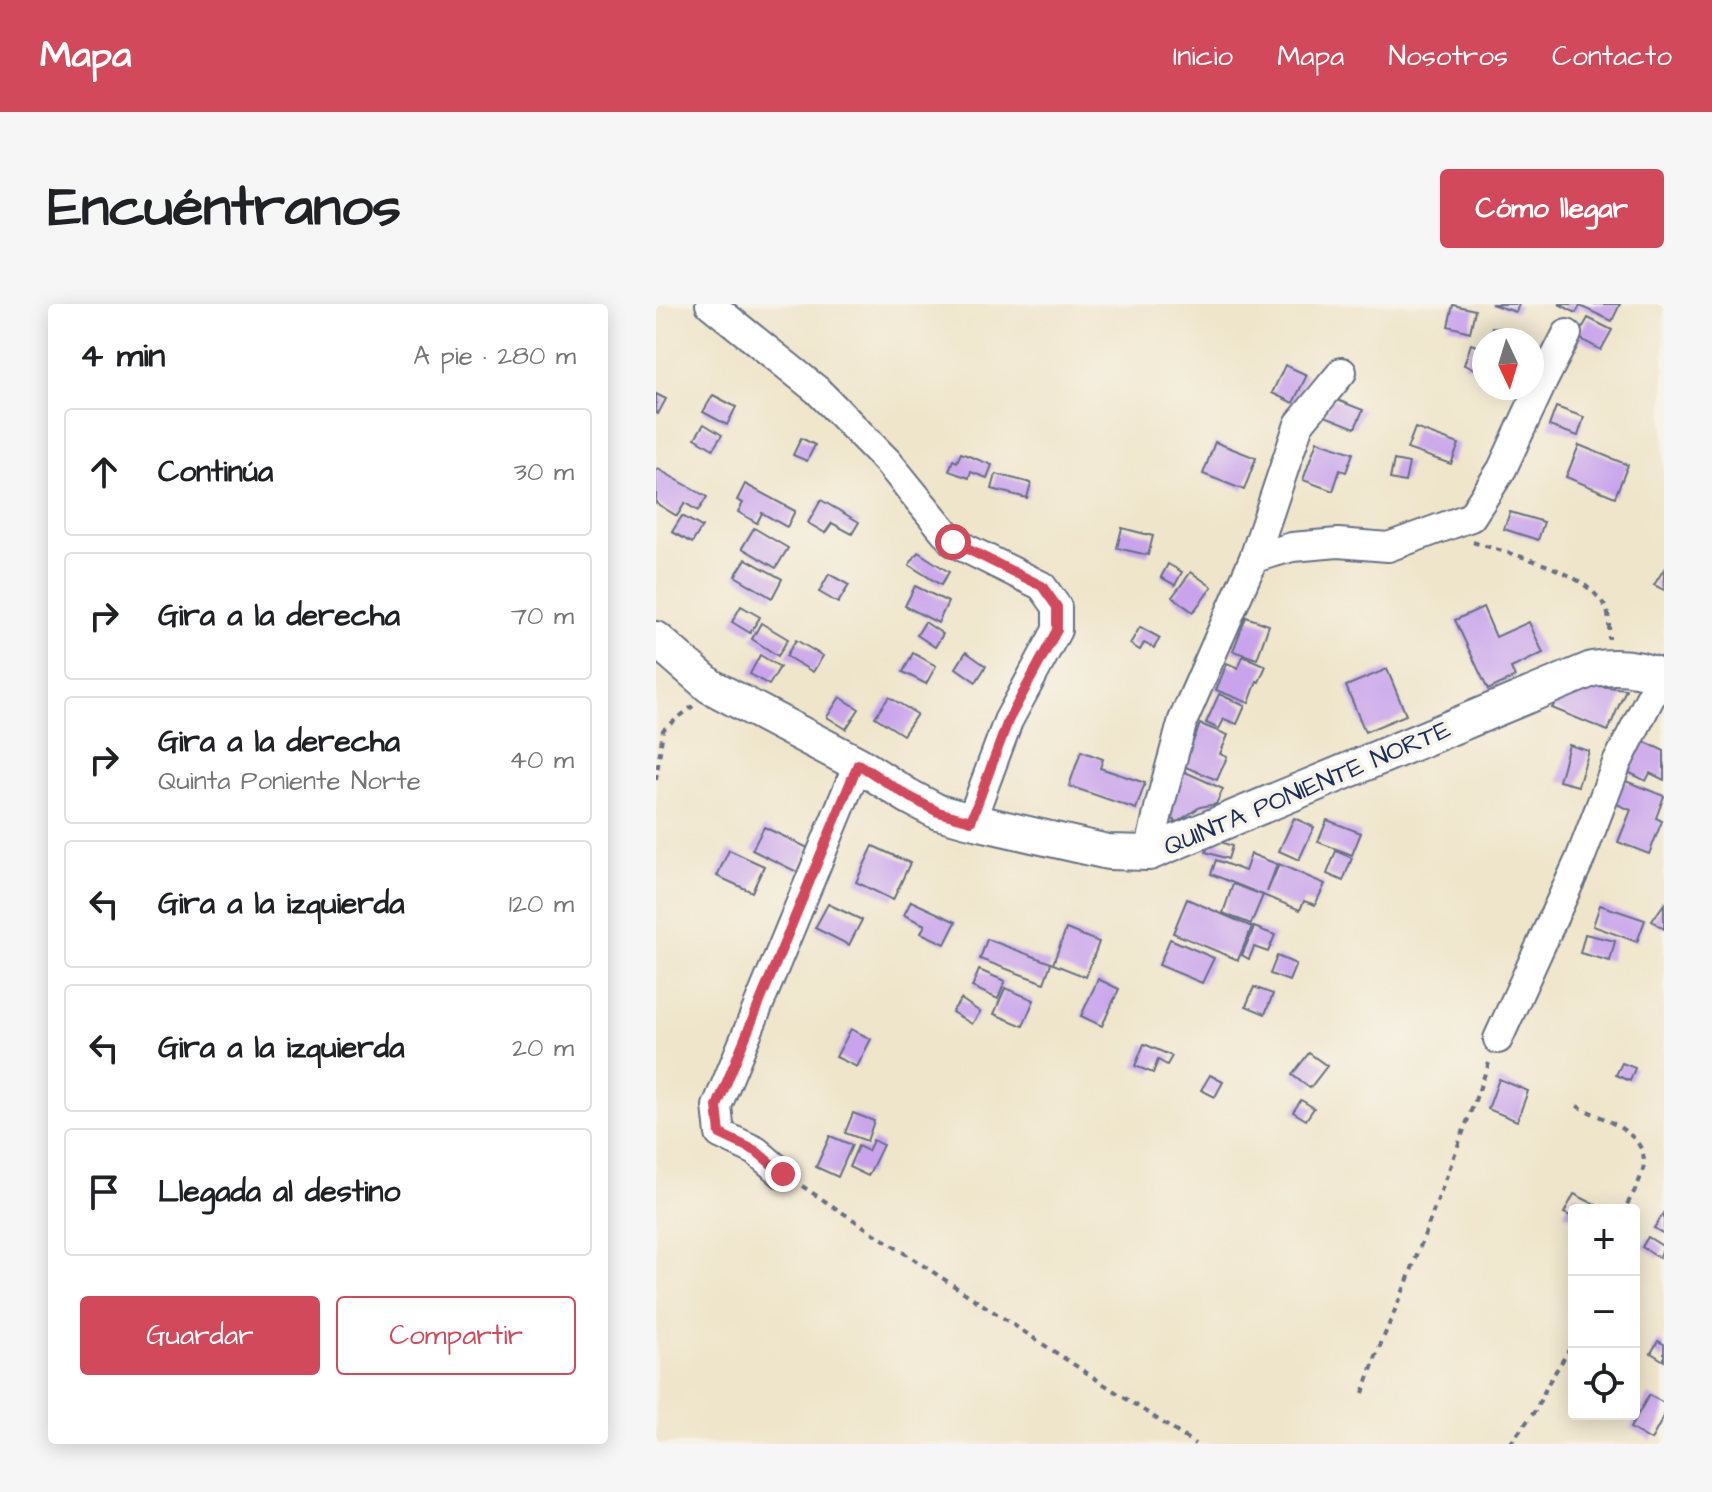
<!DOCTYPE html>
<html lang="es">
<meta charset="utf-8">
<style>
body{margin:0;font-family:"Architects Daughter",sans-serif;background:#f6f6f6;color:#202124}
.controls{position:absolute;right:24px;bottom:24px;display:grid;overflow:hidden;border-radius:8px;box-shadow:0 4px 20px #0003}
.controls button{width:72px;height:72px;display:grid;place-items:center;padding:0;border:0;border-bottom:2px solid #e0e0e0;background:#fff;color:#202124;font:40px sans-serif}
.compass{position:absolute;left:816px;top:24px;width:72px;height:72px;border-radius:50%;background:#fff;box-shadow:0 4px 20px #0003;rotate:176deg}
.stop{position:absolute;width:24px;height:24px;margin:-18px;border:6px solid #d1495b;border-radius:50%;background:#fff}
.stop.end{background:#d1495b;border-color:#fff;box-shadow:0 2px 8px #0008}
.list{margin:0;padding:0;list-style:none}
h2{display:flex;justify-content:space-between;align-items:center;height:104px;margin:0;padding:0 32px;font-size:34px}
h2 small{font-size:26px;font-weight:400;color:#757577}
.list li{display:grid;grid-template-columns:52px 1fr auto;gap:24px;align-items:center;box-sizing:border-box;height:128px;margin:0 16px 16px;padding:0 16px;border:2px solid #e0e0e0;border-radius:8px}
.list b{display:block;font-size:30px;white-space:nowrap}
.list p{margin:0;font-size:26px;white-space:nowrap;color:#757577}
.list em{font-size:26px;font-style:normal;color:#757577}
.actions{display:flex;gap:16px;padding:24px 32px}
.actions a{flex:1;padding:18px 0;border:2px solid #d1495b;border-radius:8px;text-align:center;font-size:28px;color:#d1495b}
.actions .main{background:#d1495b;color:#fff}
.icon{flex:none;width:44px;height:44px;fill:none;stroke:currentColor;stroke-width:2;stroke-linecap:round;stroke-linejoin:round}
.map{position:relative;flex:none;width:1008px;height:1140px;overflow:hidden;border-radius:8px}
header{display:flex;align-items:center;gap:48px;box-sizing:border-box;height:112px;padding:0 40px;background:#d1495b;color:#fff}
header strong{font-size:38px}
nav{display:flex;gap:44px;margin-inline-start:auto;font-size:28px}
.intro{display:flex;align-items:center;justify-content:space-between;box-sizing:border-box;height:192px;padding:0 48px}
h1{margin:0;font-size:56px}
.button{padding:20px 36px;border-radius:8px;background:#d1495b;color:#fff;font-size:28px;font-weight:700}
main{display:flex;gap:48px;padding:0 48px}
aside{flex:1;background:#fff;border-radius:8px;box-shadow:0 4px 20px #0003}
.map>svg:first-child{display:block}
</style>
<header>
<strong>Mapa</strong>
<nav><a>Inicio</a><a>Mapa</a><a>Nosotros</a><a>Contacto</a></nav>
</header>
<div class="intro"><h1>Encuéntranos</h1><a class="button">Cómo llegar</a></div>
<main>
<aside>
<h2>4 min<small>A pie · 280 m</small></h2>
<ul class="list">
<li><svg class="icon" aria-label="ahead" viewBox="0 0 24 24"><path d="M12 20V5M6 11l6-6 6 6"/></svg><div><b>Continúa</b></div><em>30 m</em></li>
<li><svg class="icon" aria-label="right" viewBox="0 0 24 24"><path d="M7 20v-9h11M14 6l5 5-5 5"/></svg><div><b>Gira a la derecha</b></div><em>70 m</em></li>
<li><svg class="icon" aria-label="right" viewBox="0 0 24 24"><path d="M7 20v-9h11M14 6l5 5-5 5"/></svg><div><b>Gira a la derecha</b><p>Quinta Poniente Norte</p></div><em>40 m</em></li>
<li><svg class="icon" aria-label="left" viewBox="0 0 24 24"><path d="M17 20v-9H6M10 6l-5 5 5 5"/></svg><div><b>Gira a la izquierda</b></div><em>120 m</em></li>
<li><svg class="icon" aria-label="left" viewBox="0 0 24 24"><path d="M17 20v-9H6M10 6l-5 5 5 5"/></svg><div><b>Gira a la izquierda</b></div><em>20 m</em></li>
<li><svg class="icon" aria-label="arrive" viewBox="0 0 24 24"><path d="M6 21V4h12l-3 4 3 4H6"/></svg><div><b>Llegada al destino</b></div></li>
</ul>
<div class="actions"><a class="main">Guardar</a><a>Compartir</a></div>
</aside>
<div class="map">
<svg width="1008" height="1140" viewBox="0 0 1008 1140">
<rect width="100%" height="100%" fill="#f7f3e8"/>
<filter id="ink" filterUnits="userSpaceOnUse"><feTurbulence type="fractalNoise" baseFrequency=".0125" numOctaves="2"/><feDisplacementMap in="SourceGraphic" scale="16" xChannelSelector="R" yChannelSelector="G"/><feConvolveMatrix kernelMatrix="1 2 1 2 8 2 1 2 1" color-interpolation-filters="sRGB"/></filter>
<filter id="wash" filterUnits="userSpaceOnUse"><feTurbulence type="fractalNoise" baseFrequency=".006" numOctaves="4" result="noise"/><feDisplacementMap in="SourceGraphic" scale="32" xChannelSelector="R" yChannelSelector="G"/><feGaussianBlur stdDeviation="1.8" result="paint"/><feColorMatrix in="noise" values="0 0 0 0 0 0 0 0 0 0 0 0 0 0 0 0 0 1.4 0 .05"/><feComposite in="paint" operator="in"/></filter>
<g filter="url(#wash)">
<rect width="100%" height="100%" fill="#efe5ca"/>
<g id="blocks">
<g fill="#c9a4ec">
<path d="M835 0H863L860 8Z"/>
<path d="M903 0H964L956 17 924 2 920 9Z"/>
<path d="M797 1 819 6 814 28 792 22Z"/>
<path d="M932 14 956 26 945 46 921 33Z"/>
<path d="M836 23 849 25 846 36H833Z"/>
<path d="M815 40 828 45V68L808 61Z"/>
<path d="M629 61 651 71 637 99 616 89Z"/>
<path d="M0 90 10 95 2 110 0 109Z"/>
<path d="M57 91 80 103 71 121 47 108Z"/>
<path d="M676 94 707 106 699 124 669 112Z"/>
<path d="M900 103 928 113 922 132 893 122Z"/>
<path d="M48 120 66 131 57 145 39 134Z"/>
<path d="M759 124 803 140 795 160 751 145Z"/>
<path d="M145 134 159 141 151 157 137 151Z"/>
<path d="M661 137 697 149 690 168 684 166 677 187 647 176Z"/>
<path d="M559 138 600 154 588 186 547 170Z"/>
<path d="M923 141 972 161 959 193 910 173Z"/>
<path d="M305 149 336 161 331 174 315 168 313 174 293 167 297 156 301 158Z"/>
<path d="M738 156 753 159 749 178 734 175Z"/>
<path d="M2 165 51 193 42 207 29 199 21 212 0 199V167Z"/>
<path d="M340 170 375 179 371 194 336 185Z"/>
<path d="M89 180 139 207 131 223 106 209 101 219 82 208 87 199 81 196Z"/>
<path d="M165 196 203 218 196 230 176 219 169 229 152 219Z"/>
<path d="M854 208 888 218 882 236 848 225Z"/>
<path d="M26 212 46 223 36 239 16 228Z"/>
<path d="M98 224 132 244 120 264 86 244Z"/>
<path d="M466 224 497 232 492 251 461 244Z"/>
<path d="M262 248 293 268 285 281 253 261Z"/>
<path d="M90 255 126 275 116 294 79 272Z"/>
<path d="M512 260 526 268 519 281 505 273Z"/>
<path d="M1008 265V286L998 281Z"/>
<path d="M535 268 556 283 537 308 516 293Z"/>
<path d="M173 270 193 281 182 299 163 288Z"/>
<path d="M259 282 292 298 282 319 249 302Z"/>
<path d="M85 302 104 313 94 329 76 318Z"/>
<path d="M827 303 840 333 873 318 887 349 855 364 859 373 832 386 799 316Z"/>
<path d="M590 313 613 321 601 355 577 347Z"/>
<path d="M269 318 287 330 279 343 261 331Z"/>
<path d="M105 319 132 335 122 352 96 335Z"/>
<path d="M484 323 504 334 498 344 488 339 484 346 474 340Z"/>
<path d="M140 336 167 352 157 368 130 352Z"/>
<path d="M310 348 330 362 320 378 300 364Z"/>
<path d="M257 349 280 362 270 380 247 368Z"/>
<path d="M104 351 124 363 113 381 94 370Z"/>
<path d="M587 352 610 362 603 378 601 377 593 399 560 386 571 359 582 364Z"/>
<path d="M731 365 750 411 709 428 690 382Z"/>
<path d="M932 381 970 385 952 427 896 404 905 390Z"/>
<path d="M563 390 589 402 581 420 568 415 563 425 550 419Z"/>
<path d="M184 393 203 405 190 425 171 413Z"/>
<path d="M233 393 261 410 247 431 219 413Z"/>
<path d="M544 420 572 431 564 450 571 453 561 476 527 462Z"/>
<path d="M981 434 1008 447V476L994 469 990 477 966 465Z"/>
<path d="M913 441 933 447 922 482 903 477Z"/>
<path d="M425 447 447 455 444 464 489 479 480 505 413 482Z"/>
<path d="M527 467 567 485 560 500 544 503 521 518 508 510Z"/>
<path d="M967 476 1008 492 1000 514 1006 517 993 550 962 538 975 506 958 499Z"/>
<path d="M638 514 658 523 643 556 623 547Z"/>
<path d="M671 516 705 529 696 551 662 538Z"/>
<path d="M108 523 152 544 141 568 96 546Z"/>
<path d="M554 534 576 542 572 555 550 548Z"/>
<path d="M217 542 254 559 237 596 200 578Z"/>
<path d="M73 546 108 562 96 588 61 572Z"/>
<path d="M680 547 696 554 687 577 671 570Z"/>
<path d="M595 550 621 560 611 588 623 560 669 580 659 601 648 597 644 606 555 570 560 556 589 567Z"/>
<path d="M577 580 607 591 595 620 567 609Z"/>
<path d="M531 595 596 623 582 656 517 629Z"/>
<path d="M255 597 300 618 289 640 265 629 269 621 248 611Z"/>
<path d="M172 600 206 616 193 641 159 624Z"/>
<path d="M1008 600V625L996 617Z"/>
<path d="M944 601 989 616 981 638 937 622Z"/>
<path d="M598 623 619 631 612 648 598 643 593 655 586 651Z"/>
<path d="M410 625 443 638 430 673 397 660Z"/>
<path d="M929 630 959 637 954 657 924 649Z"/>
<path d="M331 635 395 659 388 679 324 655Z"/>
<path d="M514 635 558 654 546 679 503 661Z"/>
<path d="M621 652 640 660 633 677 614 670Z"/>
<path d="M323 666 349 677 342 695 316 683Z"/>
<path d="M442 675 463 685 446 722 425 712Z"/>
<path d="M598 683 617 690 609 710 590 702Z"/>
<path d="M349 684 378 696 367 722 338 710Z"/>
<path d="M305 695 324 708 316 720 296 708Z"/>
<path d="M195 725 215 735 201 763 180 753Z"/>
<path d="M488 740 516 752 511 761 502 756 497 769 479 762Z"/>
<path d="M653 749 671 762 654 784 636 771Z"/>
<path d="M966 759 979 764 974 777 960 771Z"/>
<path d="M554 771 567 778 559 793 545 786Z"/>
<path d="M843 775 872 787 861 817 832 805Z"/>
<path d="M645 796 658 804 650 816 637 808Z"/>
<path d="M197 809 218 817 211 837 189 829Z"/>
<path d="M174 832 196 841 182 873 160 863Z"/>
<path d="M217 836 227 841 212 872 193 863 202 842 212 847Z"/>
<path d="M918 890 950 906H918V914L908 909Z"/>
<path d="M1008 909V930L998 924Z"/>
<path d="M992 933 1008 943 1003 954 986 943Z"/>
<path d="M1002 1037 1008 1040V1057L995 1049Z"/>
<path d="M993 1091 1008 1099V1112L995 1136 974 1124Z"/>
</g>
</g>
</g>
<g filter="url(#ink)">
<use href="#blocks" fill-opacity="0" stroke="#656f84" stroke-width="2"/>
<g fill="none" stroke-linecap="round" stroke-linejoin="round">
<g stroke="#656f84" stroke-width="32">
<g id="minor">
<path d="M54 0 161 86 232 158 297 238 386 282 401 303V326L352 417 315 517"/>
<path d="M598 254 636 243 682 239 732 243 815 213 846 165 886 79 911 30"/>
<path d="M493 549 504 500 527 416 598 254 643 120 686 68"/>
<path d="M842 735 924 555 961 459 1005 372"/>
<path d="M127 870 100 847 64 830 61 802 202 460"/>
</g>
</g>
<g stroke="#656f84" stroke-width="38">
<path id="tertiary" d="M0 335 54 382 202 460 252 492 282 508 315 517 452 548 493 549 936 365C960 361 985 363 1008 374"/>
</g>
<g stroke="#656f84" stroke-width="4" stroke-dasharray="6 6" stroke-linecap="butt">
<path d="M817 238C858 252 927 264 950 304 954 312 953 326 953 335"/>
<path d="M0 476 7 426 37 402"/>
<path d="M921 802C949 816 1001 832 985 872 981 884 974 895 968 906"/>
<path d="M146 882 539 1140"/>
<path d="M707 1089 721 1049 752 975 833 759"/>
<path d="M854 1140 879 1107 893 1078 915 1043 918 1033"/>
</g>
<use href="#minor" stroke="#fff" stroke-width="28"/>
<use href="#tertiary" stroke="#fff" stroke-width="34"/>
</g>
</g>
<g fill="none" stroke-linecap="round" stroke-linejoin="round" filter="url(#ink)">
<path stroke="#d1495b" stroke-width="10" d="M127 870 100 847 64 830 61 802 202 460 252 492 282 508 315 517 352 417 401 326V303L386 282 297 238"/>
</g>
<g text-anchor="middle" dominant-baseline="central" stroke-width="7" stroke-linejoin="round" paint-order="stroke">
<g font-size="26" fill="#1b2f5e" stroke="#f7f3e8">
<text transform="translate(651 484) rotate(-23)">QUINTA PONIENTE NORTE</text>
</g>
</g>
</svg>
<div class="controls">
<button>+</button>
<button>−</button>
<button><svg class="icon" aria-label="locate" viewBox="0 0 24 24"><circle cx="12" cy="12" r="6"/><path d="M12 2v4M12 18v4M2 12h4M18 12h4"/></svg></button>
</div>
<svg class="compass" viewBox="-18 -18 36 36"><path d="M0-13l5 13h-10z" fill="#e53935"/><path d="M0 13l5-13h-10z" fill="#757577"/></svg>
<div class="stop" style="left:297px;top:238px"></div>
<div class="stop end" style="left:127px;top:870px"></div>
</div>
</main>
